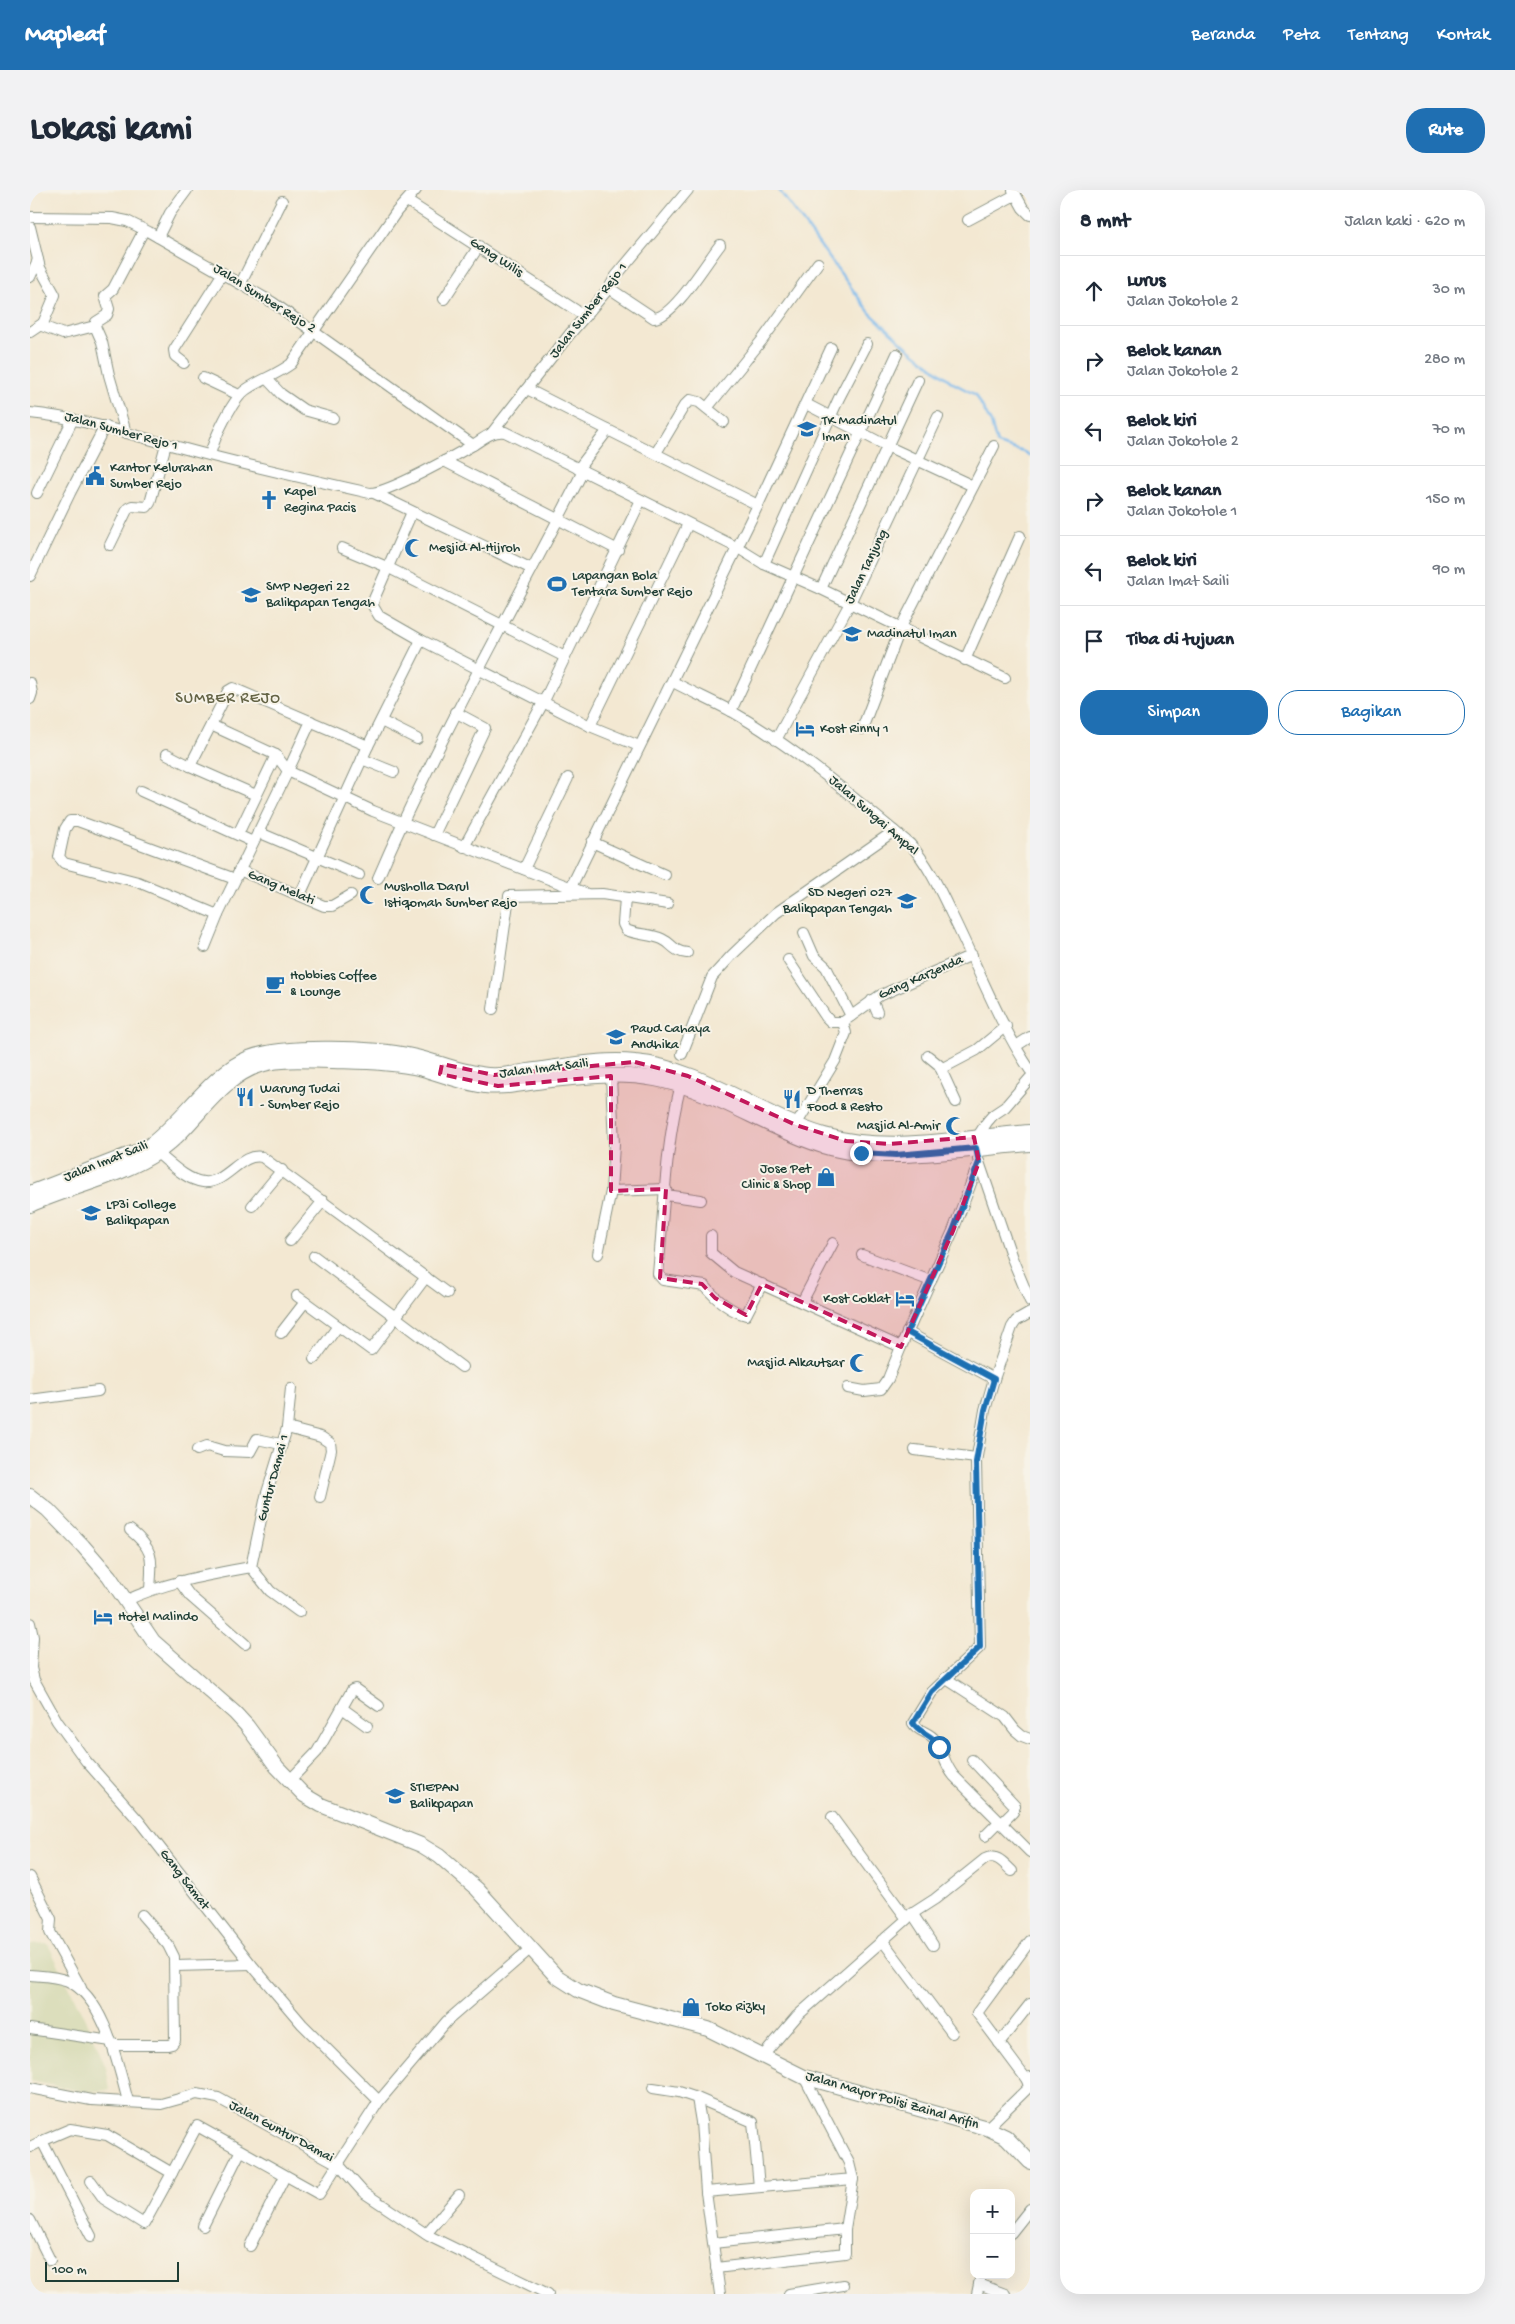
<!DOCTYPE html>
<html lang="id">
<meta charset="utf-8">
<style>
body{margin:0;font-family:"Gochi Hand",sans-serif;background:#f2f2f3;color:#1f2937}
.controls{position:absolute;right:15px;bottom:15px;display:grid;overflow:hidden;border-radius:10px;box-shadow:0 5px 20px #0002}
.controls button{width:45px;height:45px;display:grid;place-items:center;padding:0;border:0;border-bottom:1px solid #e0e1e3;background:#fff;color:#1f2937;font:25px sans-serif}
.scale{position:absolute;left:15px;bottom:12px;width:134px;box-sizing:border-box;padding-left:5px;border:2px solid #1f3d34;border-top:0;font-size:14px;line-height:18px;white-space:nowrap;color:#1f3d34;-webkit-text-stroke:4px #f7f3e8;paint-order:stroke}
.stop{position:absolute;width:15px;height:15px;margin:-11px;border:4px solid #1f6fb2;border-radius:50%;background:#fff}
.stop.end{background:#1f6fb2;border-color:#fff;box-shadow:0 1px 5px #0008}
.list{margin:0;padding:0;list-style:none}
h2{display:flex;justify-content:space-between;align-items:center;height:65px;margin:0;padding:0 20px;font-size:21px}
h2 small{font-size:16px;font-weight:400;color:#747a83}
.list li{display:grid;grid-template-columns:32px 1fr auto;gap:15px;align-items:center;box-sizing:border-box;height:70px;padding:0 20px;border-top:1px solid #e0e1e3}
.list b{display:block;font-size:19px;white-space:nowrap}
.list p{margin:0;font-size:16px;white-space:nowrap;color:#747a83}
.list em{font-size:16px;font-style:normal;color:#747a83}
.actions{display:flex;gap:10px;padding:15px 20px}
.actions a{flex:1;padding:11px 0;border:1px solid #1f6fb2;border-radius:20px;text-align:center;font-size:18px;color:#1f6fb2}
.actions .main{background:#1f6fb2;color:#fff}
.icon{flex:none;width:28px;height:28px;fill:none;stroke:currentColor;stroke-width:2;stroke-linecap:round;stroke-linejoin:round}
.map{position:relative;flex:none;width:1000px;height:2104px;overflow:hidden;border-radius:20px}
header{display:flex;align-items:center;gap:30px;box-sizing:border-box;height:70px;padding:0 25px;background:#1f6fb2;color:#fff}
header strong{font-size:24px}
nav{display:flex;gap:28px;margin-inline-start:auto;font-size:18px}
.intro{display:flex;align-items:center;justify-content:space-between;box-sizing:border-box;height:120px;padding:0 30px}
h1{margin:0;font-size:35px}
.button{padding:12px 22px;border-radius:20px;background:#1f6fb2;color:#fff;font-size:18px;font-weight:700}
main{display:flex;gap:30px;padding:0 30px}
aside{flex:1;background:#fff;border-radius:20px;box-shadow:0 5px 20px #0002}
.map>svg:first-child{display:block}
</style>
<header>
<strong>Mapleaf</strong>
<nav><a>Beranda</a><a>Peta</a><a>Tentang</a><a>Kontak</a></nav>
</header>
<div class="intro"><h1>Lokasi kami</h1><a class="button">Rute</a></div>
<main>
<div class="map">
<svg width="1000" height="2104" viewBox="0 0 1000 2104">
<rect width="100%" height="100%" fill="#f7f3e8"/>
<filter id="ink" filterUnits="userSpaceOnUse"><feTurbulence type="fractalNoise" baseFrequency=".02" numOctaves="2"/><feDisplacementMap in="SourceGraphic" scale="10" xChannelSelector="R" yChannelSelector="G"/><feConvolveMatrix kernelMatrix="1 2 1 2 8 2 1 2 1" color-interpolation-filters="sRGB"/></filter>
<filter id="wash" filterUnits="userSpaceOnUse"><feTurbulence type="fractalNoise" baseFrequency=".0096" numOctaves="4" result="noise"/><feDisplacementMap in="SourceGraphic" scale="20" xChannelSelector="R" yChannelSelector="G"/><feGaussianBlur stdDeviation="1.12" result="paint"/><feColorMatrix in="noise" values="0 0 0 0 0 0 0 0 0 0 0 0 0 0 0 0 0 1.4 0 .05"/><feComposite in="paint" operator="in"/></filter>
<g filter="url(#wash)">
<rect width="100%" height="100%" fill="#f3e8d2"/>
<path fill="#dcdebc" d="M18 1754 65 1850 76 1877 80 1900 56 1902 0 1891V1755Z"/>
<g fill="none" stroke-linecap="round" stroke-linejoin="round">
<path stroke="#78b8ec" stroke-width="2.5" d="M749 0 840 123 877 157 923 193 946 205 961 233 967 254 994 262 1000 266"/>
</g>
</g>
<g filter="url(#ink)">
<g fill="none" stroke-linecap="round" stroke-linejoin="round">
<g stroke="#899283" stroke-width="12">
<g id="street">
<path d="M983 0 993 18 1000 25"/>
<path d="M377 11 555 126"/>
<path d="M0 27 82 28 97 31 119 42 242 112 443 255"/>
<path d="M938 30 985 5"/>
<path d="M0 37 10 78 25 105 12 136 33 144 65 136 72 152 79 185 96 243"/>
<path d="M128 47 140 23 157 0"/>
<path d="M0 87 8 70"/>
<path d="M211 93 252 11"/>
<path d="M579 98 624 128C644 127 677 71 690 55"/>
<path d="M414 109 449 56"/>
<path d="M65 136 66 132 77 125 79 119 75 106 83 99 114 40"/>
<path d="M0 142 12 134"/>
<path d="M154 173 145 166 144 160 193 83"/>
<path d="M173 188 209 205"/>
<path d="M237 189 251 204 274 220 303 228"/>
<path d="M497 199 578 240"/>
<path d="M776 214 859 257 943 296"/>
<path d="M677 218 733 149 788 73"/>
<path d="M0 223C52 228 101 245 152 258 214 275 277 289 340 303 358 303 424 266 443 255 453 249 462 240 475 242L708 358 734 374 791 399 975 488"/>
<path d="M461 244 539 145 579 98 586 86 658 0"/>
<path d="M626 263 654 216 660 210 669 212 694 232"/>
<path d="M180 265C184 248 203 208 217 199 232 189 246 185 261 174L367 21 386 0"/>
<path d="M414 271 588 360"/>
<path d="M548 279 578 240 728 315"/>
<path d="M7 303 43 229"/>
<path d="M344 303 502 379"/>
<path d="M382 322 344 409 343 416 349 426 391 450 560 536 609 556"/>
<path d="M80 355 98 318 102 316 117 317 120 313 136 254"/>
<path d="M312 358 357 377 535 467"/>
<path d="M734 374 809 208 837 154"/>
<path d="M0 386 40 303 75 236"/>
<path d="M791 399 888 190"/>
<path d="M935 470 990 346"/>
<path d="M643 492C662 502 682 511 701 521 766 558 823 607 880 654 898 674 909 698 921 723 947 775 968 832 1000 880"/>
<path d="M0 493 2 503 0 509"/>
<path d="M701 521 867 164"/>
<path d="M351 531 387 549"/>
<path d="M181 535 198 501 203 498 338 556"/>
<path d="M560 536 658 334"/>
<path d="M832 539 871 437 964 256"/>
<path d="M746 550 820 413 908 227"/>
<path d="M137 564 160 576"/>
<path d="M332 569 364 582"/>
<path d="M258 581 281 531"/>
<path d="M111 601 223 652"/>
<path d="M226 605 160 576 181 535 246 565 258 581"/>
<path d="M228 642 329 685"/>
<path d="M208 644 246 565"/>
<path d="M404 645 455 538 425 522"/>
<path d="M562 652 635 685"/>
<path d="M434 657 513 513 611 310"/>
<path d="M494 679 538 588"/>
<path d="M209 680 294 716H302L321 705"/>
<path d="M348 688C408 548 484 417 553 281"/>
<path d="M205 689 48 631H40L35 639 29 667 34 673 108 692 188 725 258 581 343 621 555 703"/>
<path d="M541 697 728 315 801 158"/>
<path d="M270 705 338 556 391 450"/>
<path d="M595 708 593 734 596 740C607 745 621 744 632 749 643 754 642 761 657 763"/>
<path d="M774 743 784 766 796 777 821 826"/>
<path d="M175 757 188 725"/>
<path d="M758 770 796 827 801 832H813"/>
<path d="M842 810 847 822"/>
<path d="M463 819 479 706 572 704 638 714"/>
<path d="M813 832 849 806 942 765"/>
<path d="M986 856 1000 847"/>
<path d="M652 864 682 787 702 765 746 723 864 641"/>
<path d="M898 866 909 875 926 912"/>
<path d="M911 879 947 860 976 836"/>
<path d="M581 886 584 955 581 1001 636 999"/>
<path d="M651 894C635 956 634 1021 628 1084L633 1090 675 1096C685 1108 700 1121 716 1125L732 1094"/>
<path d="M766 935 805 871 816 843 813 832"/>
<path d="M948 946 957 932 963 925 975 917 1000 888"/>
<path d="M127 963C140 973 156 990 173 992 196 995 210 962 232 967L417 1103"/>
<path d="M948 969 982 1068 1000 1111"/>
<path d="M636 1005 671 1010"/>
<path d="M222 1016 252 980"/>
<path d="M681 1046V1063L704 1082 871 1157 923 1041 949 972"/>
<path d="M260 1051 293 1011"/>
<path d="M568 1064 581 1001"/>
<path d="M832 1065 901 1091"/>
<path d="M284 1066 432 1177"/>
<path d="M267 1106 341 1160 396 1087"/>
<path d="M772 1112 803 1053"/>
<path d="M877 1142 964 1189 955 1220 946 1272 950 1457 902 1502 883 1533C888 1542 900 1542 905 1550 913 1561 914 1574 924 1586L1000 1662"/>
<path d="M251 1143 275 1112"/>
<path d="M284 1169 308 1136"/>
<path d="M964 1189 982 1137 986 1131 1000 1123"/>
<path d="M818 1198 834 1201 851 1199 858 1189 871 1157"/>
<path d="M0 1210 68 1201"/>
<path d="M257 1238 291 1247 300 1253 301 1260 290 1307"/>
<path d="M167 1260 177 1256 194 1261 220 1262 227 1249 251 1254"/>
<path d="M885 1260 946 1268"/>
<path d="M100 1340C125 1360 122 1369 120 1399"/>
<path d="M221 1377 236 1306 257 1238 261 1198"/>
<path d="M149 1391 160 1406 215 1454"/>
<path d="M95 1411C135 1392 178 1385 221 1377L240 1401 269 1422"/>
<path d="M0 1433 3 1447 1 1478 4 1490 27 1531 56 1571 109 1631 221 1774 272 1834 349 1911"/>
<path d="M915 1488 975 1527 985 1540 992 1546 1000 1549"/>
<path d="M312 1518 337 1536"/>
<path d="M942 1570 985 1616 983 1622 971 1634"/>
<path d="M260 1590 287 1562 322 1500 325 1499 349 1516"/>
<path d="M955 1646 969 1632"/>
<path d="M0 1687 21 1729 20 1742 51 1798"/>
<path d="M882 1723 903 1755"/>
<path d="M877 1727 905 1709 955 1669C967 1663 974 1674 982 1681"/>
<path d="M852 1750 922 1843"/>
<path d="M145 1776 221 1774"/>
<path d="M0 1785C13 1786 26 1786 38 1791 75 1808 88 1876 98 1911"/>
<path d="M0 1839 81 1851"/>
<path d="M969 1853 1000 1814"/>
<path d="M82 1855H138L142 1854 145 1850 144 1767 138 1755 112 1725"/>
<path d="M732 1867 767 1826 877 1729 802 1627"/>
<path d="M997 1890 947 1823 1000 1751"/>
<path d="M0 1898 61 1910 131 1914 167 1904 188 1908 308 1974 349 1911 417 1831 500 1759"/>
<path d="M623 1898 649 1902 667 1908 723 1932 729 1997"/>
<path d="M667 1908 671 1932 676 2002"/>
<path d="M957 1938 999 1897 997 1890 1000 1887"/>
<path d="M12 1951 40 1939 77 1945 142 1983 114 2034 74 2009 61 1991"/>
<path d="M0 1957 12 1951 61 2046"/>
<path d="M142 1983 167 1936 289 2004 308 1974 333 2002 399 2046 518 2104"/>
<path d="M0 2030 20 2070"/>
<path d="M173 2036 210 1962"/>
<path d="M981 2043 1000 2019"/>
<path d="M396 2044 429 2005"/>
<path d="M683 2053 815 2039"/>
<path d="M220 2056 255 1986"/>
<path d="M686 2078 815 2063V2039L823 1989"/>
<path d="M949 2094 975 2104"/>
<path d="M690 2104 676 2002 823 1989 819 1973 774 1887"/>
<path d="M759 2104 813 2095"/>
<path d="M947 2104 951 2085"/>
</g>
</g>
<g stroke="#899283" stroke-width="16">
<g id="secondary">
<path d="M0 1003 116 958C151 934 181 883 219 868 254 854 345 858 382 866 405 871 428 881 451 884 466 887 482 884 498 881 533 877 570 868 605 872 673 878 730 926 794 945 858 964 934 947 1000 942"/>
<path d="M0 1015C40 997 93 986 128 962 165 937 188 886 234 874 256 868 280 871 303 871 333 872 364 872 393 879 413 885 434 893 455 896 474 898 494 894 513 891 550 887 588 882 625 889 685 900 735 938 793 956 854 975 936 959 1000 954"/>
<path d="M0 1306 18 1320 53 1356 79 1386 123 1451 205 1523 217 1536 247 1577 274 1605 291 1615 391 1655 409 1666 447 1699 526 1786 548 1800 584 1814 678 1839 774 1887 957 1938 976 1947 1000 1972"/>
</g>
</g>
<use href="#street" stroke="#fff" stroke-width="10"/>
<use href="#secondary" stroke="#fff" stroke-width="14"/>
</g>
</g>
<g fill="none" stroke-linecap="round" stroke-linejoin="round" filter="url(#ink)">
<path stroke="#1f6fb2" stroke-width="6" d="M831 963 866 965 946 958 949 972 923 1041 877 1142 964 1189 955 1220 946 1272 950 1457 902 1502 883 1533C890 1544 903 1544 909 1557"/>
</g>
<path fill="#c2185b" fill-opacity="0.2" stroke="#c2185b" stroke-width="4" stroke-dasharray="10 6" stroke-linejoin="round" d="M605 872 658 886 766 935 816 951 859 954 944 947 949 972 923 1041 871 1157 732 1094 716 1125 685 1108 672 1094 630 1088 636 999 581 1001V886L468 896 410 884 412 874 464 885Z"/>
<defs>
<g id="school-bare" transform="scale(1.5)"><path d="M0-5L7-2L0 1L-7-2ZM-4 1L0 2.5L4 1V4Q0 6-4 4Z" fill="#1f6fb2" stroke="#f7f3e8" stroke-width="2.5" paint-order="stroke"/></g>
<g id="civic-bare" transform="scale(1.5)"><path d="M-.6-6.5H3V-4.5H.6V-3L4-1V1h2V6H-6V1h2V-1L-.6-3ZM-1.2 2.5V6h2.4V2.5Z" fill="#1f6fb2" stroke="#f7f3e8" stroke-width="2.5" paint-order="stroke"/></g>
<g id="church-bare" transform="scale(1.5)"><path d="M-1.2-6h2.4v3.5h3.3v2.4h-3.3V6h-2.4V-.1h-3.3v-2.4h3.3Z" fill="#1f6fb2" stroke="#f7f3e8" stroke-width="2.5" paint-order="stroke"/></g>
<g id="mosque-bare" transform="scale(1.5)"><path d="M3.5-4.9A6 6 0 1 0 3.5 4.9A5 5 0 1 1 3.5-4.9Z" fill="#1f6fb2" stroke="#f7f3e8" stroke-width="2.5" paint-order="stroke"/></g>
<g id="stadium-bare" transform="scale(1.5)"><path d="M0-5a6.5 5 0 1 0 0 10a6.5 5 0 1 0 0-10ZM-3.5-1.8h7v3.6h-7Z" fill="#1f6fb2" stroke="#f7f3e8" stroke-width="2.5" paint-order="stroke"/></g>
<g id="hotel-bare" transform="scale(1.5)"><path d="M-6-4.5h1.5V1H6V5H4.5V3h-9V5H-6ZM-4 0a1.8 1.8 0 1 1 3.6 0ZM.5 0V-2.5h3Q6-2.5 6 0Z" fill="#1f6fb2" stroke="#f7f3e8" stroke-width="2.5" paint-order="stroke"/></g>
<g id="cafe-bare" transform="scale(1.5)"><path d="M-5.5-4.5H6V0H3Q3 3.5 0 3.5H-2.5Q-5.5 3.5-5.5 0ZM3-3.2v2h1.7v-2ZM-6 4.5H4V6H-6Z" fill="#1f6fb2" stroke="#f7f3e8" stroke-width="2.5" paint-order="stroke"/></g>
<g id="restaurant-bare" transform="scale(1.5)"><path d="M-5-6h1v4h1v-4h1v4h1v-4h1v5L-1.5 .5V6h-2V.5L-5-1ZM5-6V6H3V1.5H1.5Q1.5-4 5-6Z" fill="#1f6fb2" stroke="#f7f3e8" stroke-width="2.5" paint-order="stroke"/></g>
<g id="shop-bare" transform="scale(1.5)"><path d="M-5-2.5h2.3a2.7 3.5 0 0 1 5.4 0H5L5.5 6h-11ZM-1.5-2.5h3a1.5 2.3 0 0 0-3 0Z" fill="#1f6fb2" stroke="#f7f3e8" stroke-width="2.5" paint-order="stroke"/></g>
</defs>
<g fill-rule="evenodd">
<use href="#school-bare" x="777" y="239"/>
<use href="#civic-bare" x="65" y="286"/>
<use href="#church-bare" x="239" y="310"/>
<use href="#mosque-bare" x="384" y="358"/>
<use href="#stadium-bare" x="527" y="394"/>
<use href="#school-bare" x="221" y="405"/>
<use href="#school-bare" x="822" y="444"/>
<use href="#hotel-bare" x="775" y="539"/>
<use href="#mosque-bare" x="339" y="705"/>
<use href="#school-bare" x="877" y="711"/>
<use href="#cafe-bare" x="245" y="794"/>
<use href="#school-bare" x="586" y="847"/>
<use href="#restaurant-bare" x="215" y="907"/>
<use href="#restaurant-bare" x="762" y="909"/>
<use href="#mosque-bare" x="925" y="936"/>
<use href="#shop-bare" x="796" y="987"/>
<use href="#school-bare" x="61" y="1023"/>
<use href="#hotel-bare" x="875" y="1109"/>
<use href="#mosque-bare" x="829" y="1173"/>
<use href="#hotel-bare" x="73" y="1427"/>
<use href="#school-bare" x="365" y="1606"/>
<use href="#shop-bare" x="661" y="1817"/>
</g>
<g text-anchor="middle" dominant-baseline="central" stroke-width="4" stroke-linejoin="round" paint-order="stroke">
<g font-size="14" fill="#1f3d34" stroke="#f7f3e8">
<text transform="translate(466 68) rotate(33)">Gang Wilis</text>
<text transform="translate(234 109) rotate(32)">Jalan Sumber Rejo 2</text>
<text transform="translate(559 121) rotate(-52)">Jalan Sumber Rejo 1</text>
<text transform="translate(91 242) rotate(15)">Jalan Sumber Rejo 1</text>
<text transform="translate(837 377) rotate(-64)">Jalan Tanjung</text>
<text transform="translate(843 626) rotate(41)">Jalan Sungai Ampal</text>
<text transform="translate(251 698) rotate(23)">Gang Melati</text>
<text transform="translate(891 788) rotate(-24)">Gang Karzenda</text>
<text transform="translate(514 879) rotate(-7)">Jalan Imat Saili</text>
<text transform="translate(76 972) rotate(-22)">Jalan Imat Saili</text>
<text transform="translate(244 1288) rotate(-75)">Guntur Damai 1</text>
<text transform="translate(154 1690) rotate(52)">Gang Samat</text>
<text transform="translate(862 1911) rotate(16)">Jalan Mayor Polisi Zainal Arifin</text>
<text transform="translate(251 1942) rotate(28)">Jalan Guntur Damai</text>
</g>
<g font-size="14" fill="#1f3d34" stroke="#f7f3e8" text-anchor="start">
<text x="792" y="231">TK Madinatul<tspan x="792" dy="16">Iman</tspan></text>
<text x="80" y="278">Kantor Kelurahan<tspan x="80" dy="16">Sumber Rejo</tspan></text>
<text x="254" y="302">Kapel<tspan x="254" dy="16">Regina Pacis</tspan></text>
<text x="399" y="358">Mesjid Al-Hijroh</text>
<text x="542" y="386">Lapangan Bola<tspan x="542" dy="16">Tentara Sumber Rejo</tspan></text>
<text x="236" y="397">SMP Negeri 22<tspan x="236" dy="16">Balikpapan Tengah</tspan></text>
<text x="837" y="444">Madinatul Iman</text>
<text x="790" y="539">Kost Rinny 1</text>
<text x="354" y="697">Musholla Darul<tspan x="354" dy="16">Istiqomah Sumber Rejo</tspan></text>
<text x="862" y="703" text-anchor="end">SD Negeri 027<tspan x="862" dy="16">Balikpapan Tengah</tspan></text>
<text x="260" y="786">Hobbies Coffee<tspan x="260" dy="16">&amp; Lounge</tspan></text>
<text x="601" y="839">Paud Cahaya<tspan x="601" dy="16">Andhika</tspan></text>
<text x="230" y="899">Warung Tudai<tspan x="230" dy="16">- Sumber Rejo</tspan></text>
<text x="777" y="901">D Therras<tspan x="777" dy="16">Food &amp; Resto</tspan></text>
<text x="910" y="936" text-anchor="end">Masjid Al-Amir</text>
<text x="781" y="979" text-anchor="end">Jose Pet<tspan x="781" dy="16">Clinic &amp; Shop</tspan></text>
<text x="76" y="1015">LP3i College<tspan x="76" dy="16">Balikpapan</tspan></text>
<text x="860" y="1109" text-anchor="end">Kost Coklat</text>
<text x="814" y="1173" text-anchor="end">Masjid Alkautsar</text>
<text x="88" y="1427">Hotel Malindo</text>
<text x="380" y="1598">STIEPAN<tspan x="380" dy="16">Balikpapan</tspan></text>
<text x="676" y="1817">Toko Rizky</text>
</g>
<g font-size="16" letter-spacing="1" fill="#646446" stroke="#f7f3e8">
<text x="198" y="509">SUMBER REJO</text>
</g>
</g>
</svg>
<div class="controls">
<button>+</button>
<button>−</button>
</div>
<div class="scale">100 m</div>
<div class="stop" style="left:909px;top:1557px"></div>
<div class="stop end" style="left:831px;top:963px"></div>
</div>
<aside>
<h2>8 mnt<small>Jalan kaki · 620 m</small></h2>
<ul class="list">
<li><svg class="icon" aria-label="ahead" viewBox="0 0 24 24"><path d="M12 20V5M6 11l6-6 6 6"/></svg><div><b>Lurus</b><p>Jalan Jokotole 2</p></div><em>30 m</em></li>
<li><svg class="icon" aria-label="right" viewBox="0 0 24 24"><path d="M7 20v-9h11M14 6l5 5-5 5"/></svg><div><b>Belok kanan</b><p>Jalan Jokotole 2</p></div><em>280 m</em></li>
<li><svg class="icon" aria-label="left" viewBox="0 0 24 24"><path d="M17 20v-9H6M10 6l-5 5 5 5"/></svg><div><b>Belok kiri</b><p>Jalan Jokotole 2</p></div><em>70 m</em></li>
<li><svg class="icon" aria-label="right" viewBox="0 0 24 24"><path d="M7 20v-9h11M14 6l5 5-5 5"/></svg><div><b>Belok kanan</b><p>Jalan Jokotole 1</p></div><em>150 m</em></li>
<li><svg class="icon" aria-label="left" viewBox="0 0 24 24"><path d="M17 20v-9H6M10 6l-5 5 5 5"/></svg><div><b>Belok kiri</b><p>Jalan Imat Saili</p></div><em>90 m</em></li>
<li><svg class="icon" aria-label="arrive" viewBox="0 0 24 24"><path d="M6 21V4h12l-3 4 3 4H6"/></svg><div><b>Tiba di tujuan</b></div></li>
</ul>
<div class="actions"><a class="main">Simpan</a><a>Bagikan</a></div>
</aside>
</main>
